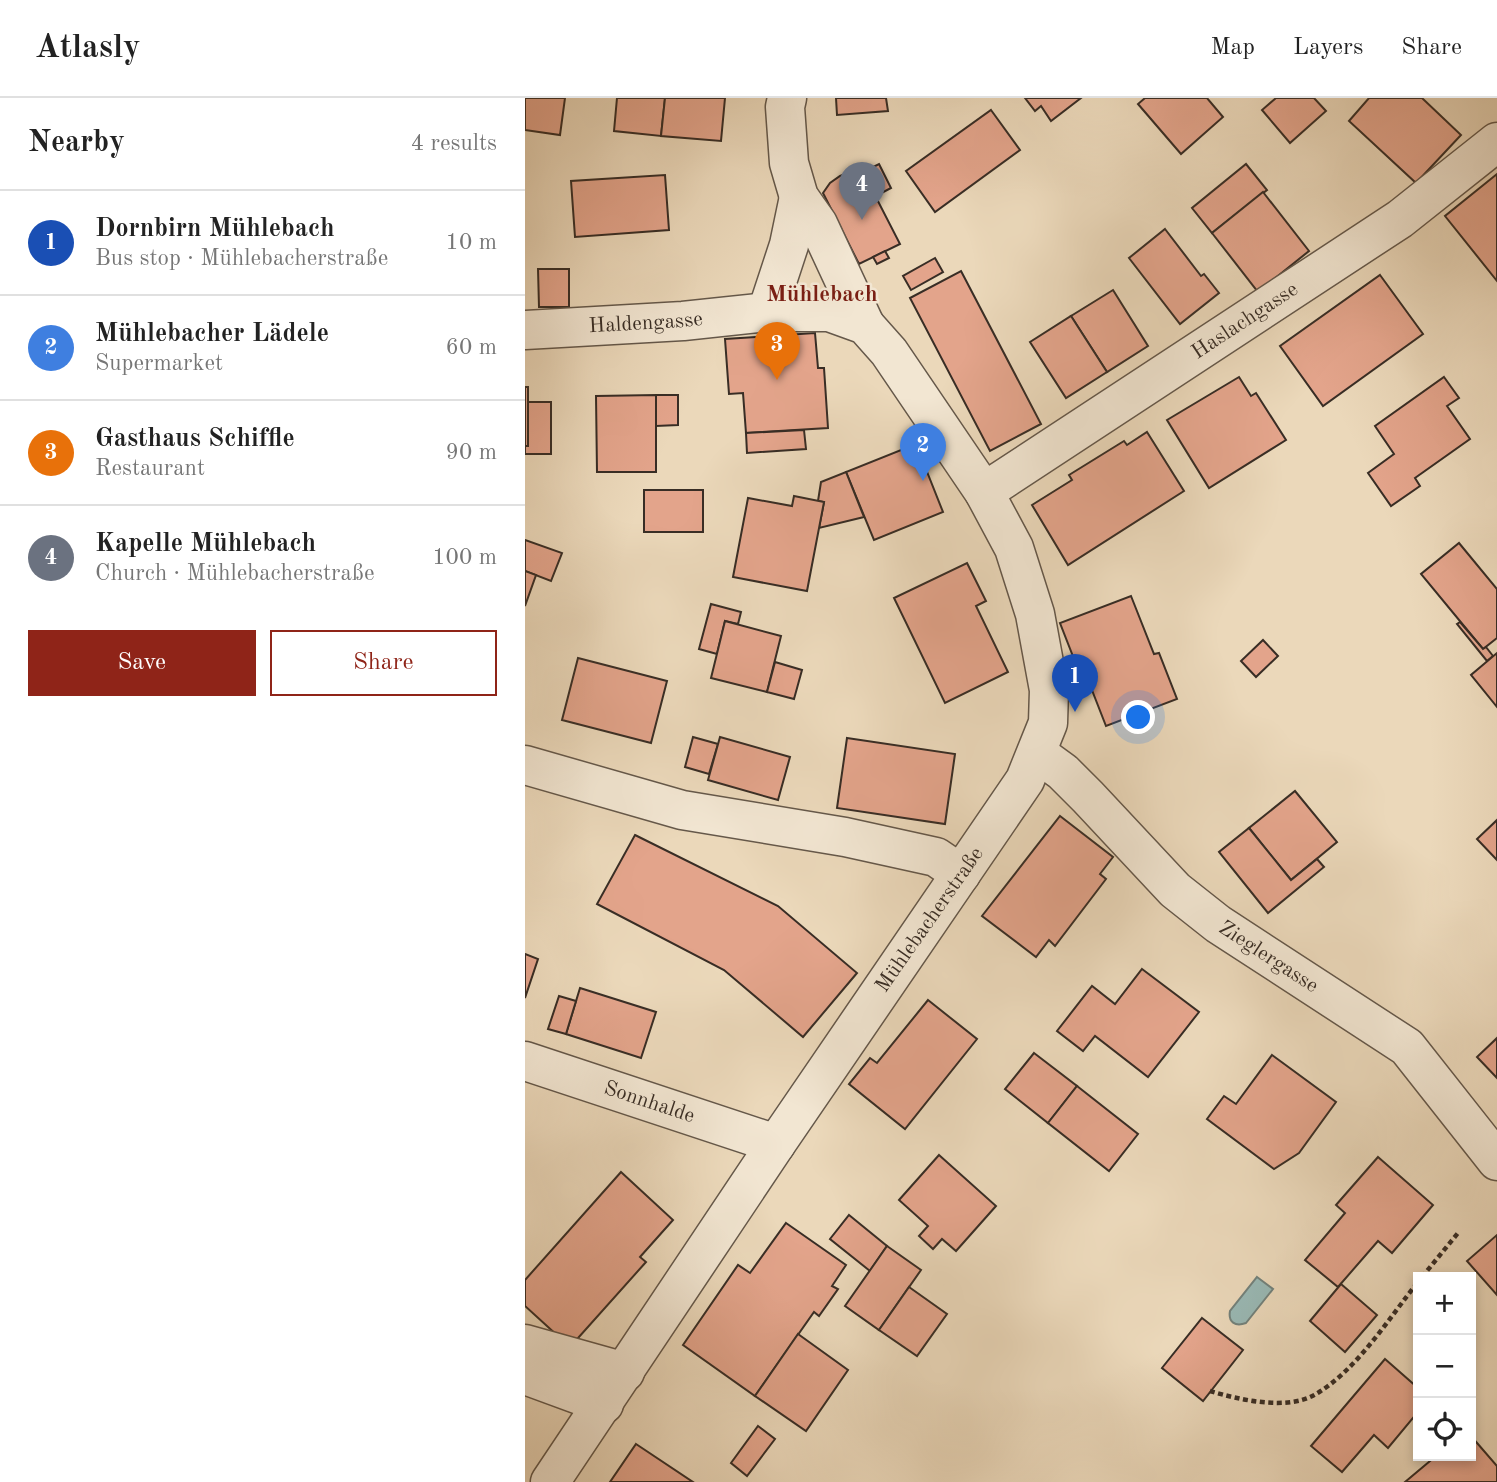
<!DOCTYPE html>
<meta charset="utf-8">
<style>
body{margin:0;font-family:"Old Standard TT",serif;background:#f6f6f6;color:#222}
.controls{position:absolute;right:21px;bottom:21px;display:grid;overflow:hidden;border-radius:0px;box-shadow:0 4px 10px #0003}
.controls button{width:63px;height:63px;display:grid;place-items:center;padding:0;border:0;border-bottom:2px solid #e0e0e0;background:#fff;color:#222;font:35px sans-serif}
.you{position:absolute;left:614px;top:620px;width:24px;height:24px;margin:-18px;border:5px solid #fff;border-radius:50%;background:#1a73e8;box-shadow:0 0 0 10px #1a73e833}
.badge{display:grid;place-items:center;width:46px;height:46px;border-radius:50%;background:#8f2418;color:#fff;font-size:23px;font-weight:700}
.pin{position:absolute;translate:-50% -58px;filter:drop-shadow(0 2px 4px #0008)}
.pin::after{content:'';position:absolute;top:37px;width:24px;height:21px;background:inherit;clip-path:polygon(0 0,100% 0,50% 100%)}
.list{margin:0;padding:0;list-style:none}
h2{display:flex;justify-content:space-between;align-items:center;height:91px;margin:0;padding:0 28px;font-size:30px}
h2 small{font-size:23px;font-weight:400;color:#767676}
.list li{display:grid;grid-template-columns:46px 1fr auto;gap:21px;align-items:center;box-sizing:border-box;height:105px;padding:0 28px;border-top:2px solid #e0e0e0}
.list b{display:block;font-size:26px;white-space:nowrap}
.list p{margin:0;font-size:23px;white-space:nowrap;color:#767676}
.list em{font-size:23px;font-style:normal;color:#767676}
.actions{display:flex;gap:14px;padding:21px 28px}
.actions a{flex:1;padding:16px 0;border:2px solid #8f2418;border-radius:0px;text-align:center;font-size:24px;color:#8f2418}
.actions .main{background:#8f2418;color:#fff}
.icon{flex:none;width:38px;height:38px;fill:none;stroke:currentColor;stroke-width:2;stroke-linecap:round;stroke-linejoin:round}
.map{position:relative;flex:none;width:972px;height:1384px;overflow:hidden}
header{display:flex;align-items:center;gap:42px;box-sizing:border-box;height:98px;padding:0 35px;background:#fff;border-bottom:2px solid #e0e0e0}
header strong{font-size:33px}
nav{display:flex;gap:38px;margin-inline-start:auto;font-size:24px}
main{display:flex}
aside{flex:1;background:#fff}
.map>svg:first-child{display:block}
</style>
<header>
<strong>Atlasly</strong>
<nav><a>Map</a><a>Layers</a><a>Share</a></nav>
</header>
<main>
<aside>
<h2>Nearby<small>4 results</small></h2>
<ul class="list">
<li><span class="badge" style="background:#1a4fb4">1</span><div><b>Dornbirn Mühlebach</b><p>Bus stop · Mühlebacherstraße</p></div><em>10 m</em></li>
<li><span class="badge" style="background:#3f7fe0">2</span><div><b>Mühlebacher Lädele</b><p>Supermarket</p></div><em>60 m</em></li>
<li><span class="badge" style="background:#e8710a">3</span><div><b>Gasthaus Schiffle</b><p>Restaurant</p></div><em>90 m</em></li>
<li><span class="badge" style="background:#6b7280">4</span><div><b>Kapelle Mühlebach</b><p>Church · Mühlebacherstraße</p></div><em>100 m</em></li>
</ul>
<div class="actions"><a class="main">Save</a><a>Share</a></div>
</aside>
<div class="map">
<svg width="972" height="1384" viewBox="0 0 972 1384">
<rect width="100%" height="100%" fill="#ebd8ba"/>
<filter id="stains"><feTurbulence type="fractalNoise" baseFrequency=".00286" numOctaves="4"/><feColorMatrix values="0 0 0 0 .2 0 0 0 0 .09 0 0 0 0 .02 0 0 0 .5 -.17"/></filter>
<radialGradient id="worn" r=".72"><stop offset=".6" stop-color="#630" stop-opacity="0"/><stop offset="1" stop-color="#630" stop-opacity=".3"/></radialGradient>
<path fill="#99b9b5" stroke="#72817b" stroke-width="2" d="M732 1179 748 1191 721 1225C710 1229 703 1224 705 1213Z"/>
<g fill="#e3a48b" stroke="#382d25" stroke-width="2">
<path d="M0 0H40L35 37 0 32Z"/>
<path d="M92 0H140L136 38 89 33Z"/>
<path d="M140 0H200L196 43 136 38Z"/>
<path d="M311 0H361L363 13 312 17Z"/>
<path d="M500 0H556L526 23 516 8 510 13Z"/>
<path d="M620 0H682L698 19 656 56 613 6Z"/>
<path d="M751 0H789L801 13 765 45 737 12Z"/>
<path d="M844 0H897L936 37 891 85 824 23Z"/>
<path d="M466 12 495 52 410 114 381 73Z"/>
<path d="M354 66 366 90 351 98 338 74Z"/>
<path d="M721 66 742 92 687 135 667 110Z"/>
<path d="M326 74H338L375 146 334 166 298 95 305 85 315 78Z"/>
<path d="M972 76V183L920 118Z"/>
<path d="M140 77 144 132 50 139 46 83Z"/>
<path d="M738 94 784 153 733 194 687 135Z"/>
<path d="M640 131 676 178 679 176 694 195 655 226 604 160Z"/>
<path d="M360 153 364 160 352 166 348 159Z"/>
<path d="M410 160 418 174 386 192 378 178Z"/>
<path d="M13 171H44V209H14Z"/>
<path d="M436 173 516 326 465 353 385 200Z"/>
<path d="M855 177 898 236 798 308 755 248Z"/>
<path d="M588 192 623 248 582 274 546 218Z"/>
<path d="M546 218 582 274 541 300 505 244Z"/>
<path d="M290 235 293 270H299L303 330 221 335 218 295 204 296 200 241Z"/>
<path d="M714 279 726 298 731 295 761 342 684 390 642 322Z"/>
<path d="M919 279 934 300 922 308 945 341 890 380 895 388 866 408 843 375 869 356 850 328Z"/>
<rect x="0" y="289" width="3" height="59"/>
<path d="M131 297V374H72L71 298Z"/>
<path d="M131 297H153V327L131 328Z"/>
<path d="M3 304H26V356H0V348H3Z"/>
<path d="M279 332 281 351 222 355 221 335Z"/>
<path d="M622 334 659 393 543 467 507 407 547 382 544 377 599 343 602 347Z"/>
<path d="M391 346 418 414 349 442 321 374Z"/>
<path d="M321 374 339 419 294 430 299 404 293 403 296 384Z"/>
<rect x="119" y="392" width="59" height="42"/>
<path d="M269 398 299 404 282 493 208 479 223 400 267 408Z"/>
<path d="M0 442 37 455 26 483 0 473Z"/>
<path d="M934 445 972 491V540L958 551 896 476Z"/>
<path d="M442 465 461 503 451 508 483 574 420 605 369 500Z"/>
<path d="M0 473 11 477 0 508Z"/>
<path d="M606 498 629 556 634 555 652 601 581 628 563 582 558 584 535 525Z"/>
<path d="M186 506 216 514 213 526 200 523 192 556 174 551Z"/>
<path d="M200 523 256 538 242 594 186 580Z"/>
<path d="M935 524 958 551 961 549 968 558 962 563 932 526Z"/>
<path d="M738 542 753 558 731 579 716 563Z"/>
<path d="M972 555V609L946 577Z"/>
<path d="M53 560 142 583 126 645 37 622Z"/>
<path d="M250 564 277 572 269 601 242 594Z"/>
<path d="M168 639 193 646 184 676 160 669Z"/>
<path d="M195 639 265 659 253 702 183 682Z"/>
<path d="M322 640 430 656 420 726 312 710Z"/>
<path d="M770 693 812 744 766 782 724 730Z"/>
<path d="M535 718 588 759 575 776 581 781 530 848 524 842 511 859 457 818Z"/>
<path d="M972 722V762L952 741Z"/>
<path d="M724 730 766 782 792 761 799 769 743 815 694 754Z"/>
<path d="M110 737 253 808 332 875 278 939 199 872 72 806Z"/>
<path d="M0 856 13 861 0 900Z"/>
<path d="M617 871 674 914 623 979 570 938 558 953 532 933 567 888 590 906Z"/>
<path d="M55 890 131 914 116 960 41 936Z"/>
<path d="M34 898 51 903 41 936 23 931Z"/>
<path d="M403 902 452 941 380 1031 324 986 345 960 352 965Z"/>
<path d="M972 940V980L952 959Z"/>
<path d="M509 955 552 988 523 1025 480 991Z"/>
<path d="M747 957 811 1004 774 1055 749 1071 682 1021 699 998 711 1006Z"/>
<path d="M552 988 613 1036 584 1073 523 1025Z"/>
<path d="M414 1057 471 1108 431 1153 417 1141 408 1151 394 1138 403 1128 374 1102Z"/>
<path d="M853 1059 908 1107 867 1155 853 1143 813 1189 780 1162 820 1115 811 1107Z"/>
<path d="M96 1074 148 1122 115 1159 121 1164 45 1249 0 1208V1182Z"/>
<path d="M324 1117 362 1148 345 1173 305 1141Z"/>
<path d="M261 1125 321 1167 307 1188 313 1191 294 1218 289 1214 230 1298 158 1247 213 1167 225 1175Z"/>
<path d="M972 1137V1197L942 1163Z"/>
<path d="M362 1148 396 1172 354 1232 320 1208Z"/>
<path d="M816 1186 852 1217 820 1254 785 1223Z"/>
<path d="M384 1189 422 1216 392 1258 354 1232Z"/>
<path d="M677 1220 718 1252 678 1303 637 1270Z"/>
<path d="M273 1236 323 1272 281 1333 230 1298Z"/>
<path d="M860 1261 893 1290V1314L863 1350 849 1337 817 1374 786 1348Z"/>
<path d="M233 1328 250 1341 222 1378 206 1365Z"/>
<path d="M946 1338 972 1368V1384H880L911 1358H946Z"/>
<path d="M111 1346 168 1384H85Z"/>
</g>
<g fill="none" stroke-linecap="round" stroke-linejoin="round">
<g stroke="#65584a" stroke-width="41">
<g id="minor">
<path d="M262 0 260 9 264 65 274 99 293 126 340 227"/>
<path d="M242 214 264 147 274 99"/>
<path id="s1" d="M0 232 158 223 242 214H304L340 227 364 254 459 394 489 450 510 516 524 592 523 625 500 682 251 1046 25 1384"/>
<path id="s2" d="M459 394 875 121 972 44"/>
<path id="s3" d="M512 655 538 674 563 699 650 792 693 826 882 949 972 1063"/>
<path d="M0 667 157 712 320 739 411 759 436 776"/>
<path id="s4" d="M0 963 251 1046"/>
<path d="M0 1246 100 1274"/>
<path d="M0 1277 79 1306"/>
</g>
</g>
<g stroke="#382d25" stroke-width="4.5" stroke-dasharray="5 3.5" stroke-linecap="butt">
<path d="M897 1179 933 1135"/>
<path d="M685 1293C715 1302 763 1313 791 1296 832 1272 864 1220 893 1184"/>
</g>
<use href="#minor" stroke="#f2e6d2" stroke-width="38"/>
</g>
<g text-anchor="middle" dominant-baseline="central" stroke-width="5" stroke-linejoin="round" paint-order="stroke">
<g font-size="21" fill="#382d25" stroke="#f2e6d2">
<text stroke="none"><textPath href="#s2" startOffset="312">Haslachgasse</textPath></text>
<text stroke="none"><textPath href="#s1" startOffset="121">Haldengasse</textPath></text>
<text transform="translate(405 822) rotate(-55)">Mühlebacherstraße</text>
<text stroke="none"><textPath href="#s3" startOffset="310">Zieglergasse</textPath></text>
<text stroke="none"><textPath href="#s4" startOffset="131">Sonnhalde</textPath></text>
</g>
<g font-size="23" font-weight="bold" fill="#7a1f14" stroke="#f2e6d2">
<text x="297" y="196">Mühlebach</text>
</g>
</g>
<rect width="100%" height="100%" filter="url(#stains)"/>
<rect width="100%" height="100%" fill="url(#worn)"/>
</svg>
<div class="controls">
<button>+</button>
<button>−</button>
<button><svg class="icon" aria-label="locate" viewBox="0 0 24 24"><circle cx="12" cy="12" r="6"/><path d="M12 2v4M12 18v4M2 12h4M18 12h4"/></svg></button>
</div>
<div class="you"></div>
<div class="pin badge" style="left:550px;top:614px;background:#1a4fb4">1</div>
<div class="pin badge" style="left:398px;top:383px;background:#3f7fe0">2</div>
<div class="pin badge" style="left:252px;top:282px;background:#e8710a">3</div>
<div class="pin badge" style="left:337px;top:122px;background:#6b7280">4</div>
</div>
</main>
